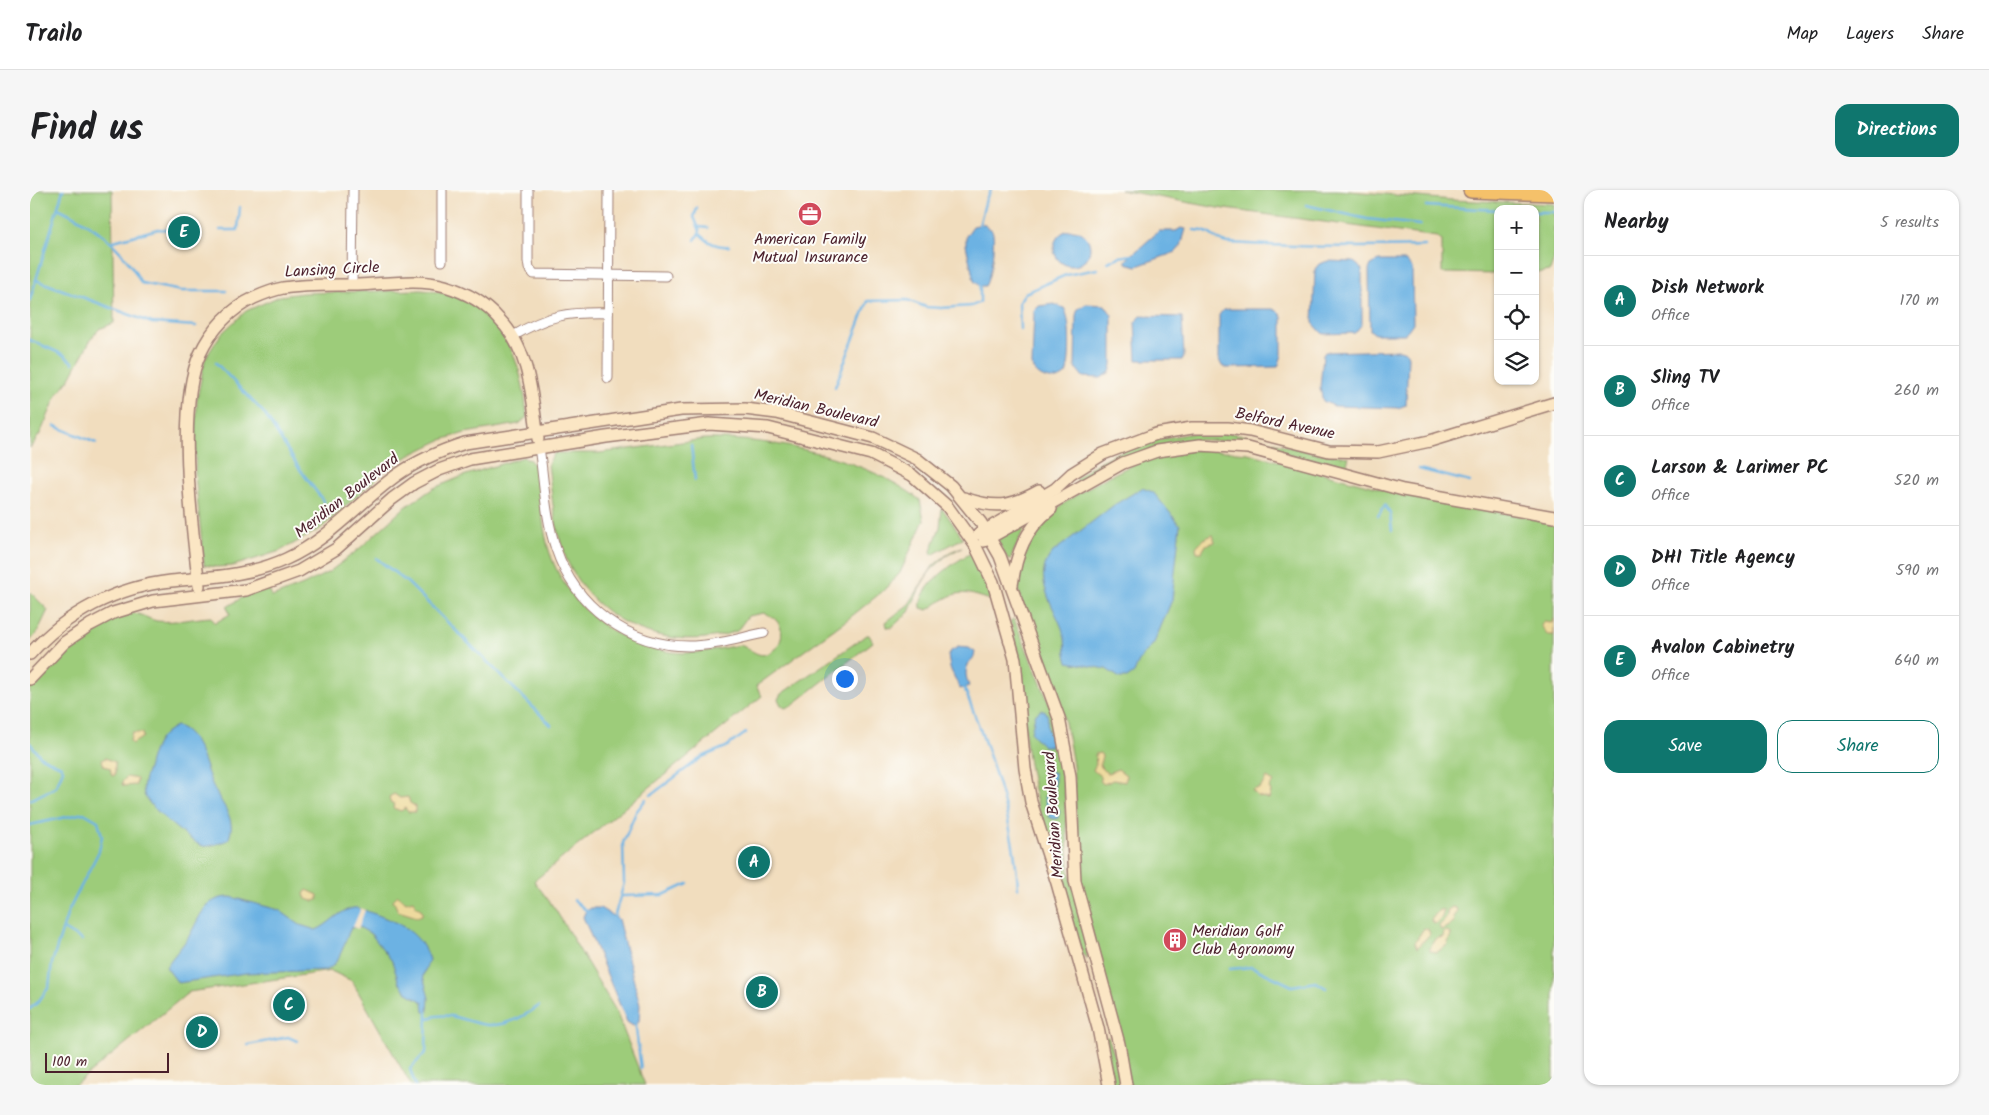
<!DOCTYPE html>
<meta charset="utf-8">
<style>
body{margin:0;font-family:Kalam,sans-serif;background:#f6f6f6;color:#202124}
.controls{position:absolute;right:15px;top:15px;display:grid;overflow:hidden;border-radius:10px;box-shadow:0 1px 4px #0004}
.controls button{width:45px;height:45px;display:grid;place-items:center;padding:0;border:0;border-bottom:1px solid #e0e0e0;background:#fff;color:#202124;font:25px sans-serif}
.scale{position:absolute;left:15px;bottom:12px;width:124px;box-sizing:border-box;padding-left:5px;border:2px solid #4a1f2b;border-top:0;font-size:14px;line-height:18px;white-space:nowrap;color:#4a1f2b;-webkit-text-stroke:4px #fdfcf7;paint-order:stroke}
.you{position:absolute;left:814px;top:488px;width:18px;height:18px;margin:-12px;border:4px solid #fff;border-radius:50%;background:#1a73e8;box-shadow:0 0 0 8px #1a73e833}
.badge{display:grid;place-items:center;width:32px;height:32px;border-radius:50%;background:#0f766e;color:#fff;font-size:16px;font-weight:700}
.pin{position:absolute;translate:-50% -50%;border:2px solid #fff;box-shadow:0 1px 5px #0006}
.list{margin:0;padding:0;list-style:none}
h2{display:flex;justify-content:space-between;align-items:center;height:65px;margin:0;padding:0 20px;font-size:21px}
h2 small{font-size:16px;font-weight:400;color:#757577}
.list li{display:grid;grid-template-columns:32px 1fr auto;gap:15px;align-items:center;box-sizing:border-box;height:90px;padding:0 20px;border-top:1px solid #e0e0e0}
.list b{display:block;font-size:19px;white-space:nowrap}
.list p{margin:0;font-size:16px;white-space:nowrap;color:#757577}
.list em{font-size:16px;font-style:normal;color:#757577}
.actions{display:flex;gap:10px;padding:15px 20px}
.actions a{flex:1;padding:11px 0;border:1px solid #0f766e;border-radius:15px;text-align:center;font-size:18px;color:#0f766e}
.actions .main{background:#0f766e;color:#fff}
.icon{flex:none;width:28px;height:28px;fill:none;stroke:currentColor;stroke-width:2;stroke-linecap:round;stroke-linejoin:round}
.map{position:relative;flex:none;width:1524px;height:895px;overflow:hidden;border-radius:15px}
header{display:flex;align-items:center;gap:30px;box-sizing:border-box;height:70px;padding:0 25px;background:#fff;border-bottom:1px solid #e0e0e0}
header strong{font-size:24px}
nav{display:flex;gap:28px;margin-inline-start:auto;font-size:18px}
.intro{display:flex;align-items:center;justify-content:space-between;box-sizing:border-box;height:120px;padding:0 30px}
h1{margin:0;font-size:35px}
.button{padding:12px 22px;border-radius:15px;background:#0f766e;color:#fff;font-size:18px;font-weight:700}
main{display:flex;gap:30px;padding:0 30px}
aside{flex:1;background:#fff;border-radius:15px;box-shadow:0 1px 4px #0004}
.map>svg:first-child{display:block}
</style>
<header>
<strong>Trailo</strong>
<nav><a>Map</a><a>Layers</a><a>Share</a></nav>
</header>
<div class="intro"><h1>Find us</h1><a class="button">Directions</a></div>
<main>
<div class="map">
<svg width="1524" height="895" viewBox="0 0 1524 895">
<rect width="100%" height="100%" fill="#fdfcf7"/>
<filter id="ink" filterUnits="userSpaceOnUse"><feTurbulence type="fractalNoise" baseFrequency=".02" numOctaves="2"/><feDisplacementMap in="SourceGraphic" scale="10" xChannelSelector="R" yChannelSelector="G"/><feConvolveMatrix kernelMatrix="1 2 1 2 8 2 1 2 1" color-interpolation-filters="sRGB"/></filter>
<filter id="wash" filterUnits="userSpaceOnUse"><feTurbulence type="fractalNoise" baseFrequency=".0096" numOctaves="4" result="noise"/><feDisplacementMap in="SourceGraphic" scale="20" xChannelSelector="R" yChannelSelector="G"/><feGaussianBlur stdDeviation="1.12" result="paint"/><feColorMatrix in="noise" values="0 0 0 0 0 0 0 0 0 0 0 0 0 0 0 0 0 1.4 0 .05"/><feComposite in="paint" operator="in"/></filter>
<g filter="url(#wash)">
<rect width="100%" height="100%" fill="#f1ddbe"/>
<g fill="#9dcc7a" stroke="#747652">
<path d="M0 0H82L84 133 69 139 61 149 40 188 27 205 10 244 0 258Z"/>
<path d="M1090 0H1308L1422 10 1524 14V69L1520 81 1505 83V19H1468V84L1412 83V51L1407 47 1188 18Z"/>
<path d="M391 100C465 105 492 160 497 227L489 234 435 243 411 250 382 264 357 279 289 340 250 361 203 376 186 377 174 375 165 284 167 209 175 169 191 144 216 121 250 106 273 103Z"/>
<path d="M1164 243H1200L1227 248 1280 262 1319 267 1315 281C1262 267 1186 238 1133 255 1104 264 1076 280 1049 292L1046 289C1079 260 1122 249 1164 243Z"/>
<path d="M675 249C742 247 837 268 890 310L894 330 870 383 853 401 818 429 726 496 732 506 504 691 525 719 586 821 615 895H381L322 791 301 781 159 802 45 895H0V497C21 472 67 425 101 423 110 423 118 429 127 431 144 433 164 428 181 427L185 433 200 424 197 417 216 405 239 399 242 407 273 395 299 382 329 359 375 317 404 298 433 286 493 267 499 269 504 275C511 302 511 330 518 357 535 417 592 461 654 463 673 463 691 458 710 455 726 461 731 473 748 456 756 442 750 428 734 423L718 426 707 441C640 464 564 435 536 368 524 339 522 305 518 274L524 263H569Z"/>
<path d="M1170 259 1218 263 1371 304 1524 332V895H1100L1050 694 1043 575 1039 552 1034 528 990 407C986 390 990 367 997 351 1012 319 1091 276 1125 267 1139 262 1155 262 1170 259Z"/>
<path d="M912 318 933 348 902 365 901 361 910 337Z"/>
<path d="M993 335 994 339 980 370H978L967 349Z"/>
<path d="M932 357 916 366 901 380 893 391 879 422 861 438 857 437 856 432 879 414 903 376 920 362Z"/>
<path d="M943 362 957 391 963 411C931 400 927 399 898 420L891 418C887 397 927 370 943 362Z"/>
<path d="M0 402 18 420 7 443 0 451Z"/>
<path d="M984 429 1022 520 1033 569 1039 680 1057 755V769L1052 764C1033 701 1010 638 999 574 991 526 995 478 980 431Z"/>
<path d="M837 445H839L843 452 761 516 755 518 751 515 748 509 751 504Z"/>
<path d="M1078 847 1086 869 1091 895H1083L1075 848Z"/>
</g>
<g fill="#eeda9e" stroke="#9c7c64">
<path d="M1183 345 1185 352 1176 355 1172 362H1167L1166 357 1173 349Z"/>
<path d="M1524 429V445H1517L1511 435 1514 432 1521 433Z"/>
<path d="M102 543H112L113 547 102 554 100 551Z"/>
<path d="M1070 563 1072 566 1070 574 1072 579 1078 583 1088 579 1096 585 1095 592 1083 590 1074 594 1071 592 1070 586 1063 580 1066 574 1065 564Z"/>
<path d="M75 568 85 572V585L82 586 80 578 74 576 72 570Z"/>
<path d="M97 587 107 589 106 595 93 596 92 592Z"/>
<path d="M1237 588 1244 592 1239 598 1241 602 1239 609 1227 606 1222 600 1230 598Z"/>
<path d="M364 604 370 608 378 607 380 613 385 616V622H378L375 618 371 621 363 618 364 614 360 612 359 607Z"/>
<path d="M277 700 288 705V710L283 711 276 709 274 704Z"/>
<path d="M368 705 376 712 383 710 386 716 392 720V725L387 727 368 721 363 710Z"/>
<path d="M1422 717 1426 718 1427 721 1423 727 1424 733 1411 740 1409 736 1416 729 1418 720Z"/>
<path d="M1409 720H1413C1414 726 1409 733 1404 734L1401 730Z"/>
<path d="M1394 738 1398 739 1400 744 1387 758 1385 752Z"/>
<path d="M1418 741 1421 745 1417 755 1407 762 1400 761V757L1405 749 1413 747 1414 742Z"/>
</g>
<g fill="#6cb2e3" stroke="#5b6887">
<path d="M953 34 962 40C966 49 961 87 955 96H950L944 91 936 55V46L943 36Z"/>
<path d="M1151 38 1156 39 1151 56 1146 62 1107 76 1096 73V70L1129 41H1146Z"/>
<circle cx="1042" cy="58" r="18"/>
<path d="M1298 71 1324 72 1332 79V134L1325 143 1293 144 1283 133 1285 79 1289 74Z"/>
<path d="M1349 71H1376L1382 78 1383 133 1375 144H1345L1340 140 1339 80 1341 75Z"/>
<path d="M1024 114 1034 118C1041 127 1041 173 1036 184 1026 194 1006 189 1002 175L1004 121 1009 116Z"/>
<path d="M1056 114 1075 115 1082 125V175L1080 182 1071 188 1053 187 1045 177 1046 125 1048 119Z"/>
<path d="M1199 119H1243L1249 122 1252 127V165L1248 177 1196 178 1192 176 1189 170V125L1193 120Z"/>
<path d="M1111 126 1152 127 1154 166 1152 170H1107L1105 132Z"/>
<path d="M1370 160 1376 162 1378 167 1376 215 1368 218 1304 216 1293 211 1290 198 1293 165 1295 162Z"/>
<path d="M1112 298 1123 302 1150 335 1142 410 1124 453 1110 469 1104 483 1097 488H1090L1076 479 1038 472C1034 462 1037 451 1033 441 1025 417 1000 387 1023 362L1084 315Z"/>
<path d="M928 457 939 458 945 462 944 467C935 477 934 482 939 496L930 499 920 478 918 465 921 461Z"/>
<path d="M1011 520 1016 522C1020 528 1016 533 1018 540 1021 547 1025 548 1023 556H1013L1001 543 1005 525Z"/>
<path d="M146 536C168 540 175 580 183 596 189 611 206 627 200 645 199 650 196 651 192 652 187 654 179 657 173 656 163 654 116 615 114 604 111 593 118 582 120 571 125 554 130 544 146 536Z"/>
<path d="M1019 581 1025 583 1024 609 1020 610V614L1030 620 1028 628 1024 629 1019 627 1014 606 1023 603 1022 595 1016 585Z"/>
<path d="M201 707 249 720 270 735 286 740C299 735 308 721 323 718 330 717 338 722 345 724 369 733 391 742 399 770L393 786 399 808 398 822H394L393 812 379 804 369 793 362 771 341 744 329 737 321 738C314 751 311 773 297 780L216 783 148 793 136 777C143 766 152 757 159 746 171 726 174 707 201 707Z"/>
<path d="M561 718H570L588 729 610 815 609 832 603 836 597 832 553 727 555 722Z"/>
</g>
<path fill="#f1ddbe" d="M331 718 335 720 328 739 323 737Z"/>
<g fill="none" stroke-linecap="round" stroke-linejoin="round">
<g stroke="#6cb2e3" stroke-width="2.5">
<path d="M1276 15 1337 29 1390 35"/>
<path d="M1396 16 1468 20"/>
<path d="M28 18C64 35 93 56 111 93L151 101H196"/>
<path d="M1505 22H1524"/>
<path d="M949 36 956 9 961 0"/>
<path d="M670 37 678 38"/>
<path d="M190 40H208L210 17"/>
<path d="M1164 40C1183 40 1186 53 1199 53 1264 57 1330 58 1395 56"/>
<path d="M670 44C679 53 686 57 699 56"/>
<path d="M665 50 670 41 664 27 667 18"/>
<path d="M80 52 128 39 140 40"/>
<path d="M1078 72 1089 67 1102 65"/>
<path d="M6 90 122 133 166 136"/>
<path d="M0 110 33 0"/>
<path d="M990 139 989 112 995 103 1036 85 1067 79"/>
<path d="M0 150 34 165 43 173"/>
<path d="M186 173 234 223 269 278 294 312"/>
<path d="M805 197 838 111 877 110 896 117 911 118 942 116 950 112V94"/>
<path d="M25 236 66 253"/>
<path d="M661 255 665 290"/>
<path d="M1389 279 1440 292"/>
<path d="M1348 326 1355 315 1360 324 1362 340"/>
<path d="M346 368 378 393 521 535"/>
<path d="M933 495C959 560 984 629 988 698"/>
<path d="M0 553 11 567 31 576 33 580 26 597 0 610"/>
<path d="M621 605 672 567 696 557 716 543"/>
<path d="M0 635 54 623 68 631 72 646 69 661 38 722 22 773 19 797 8 812 0 819"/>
<path d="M592 706 633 705 658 694"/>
<path d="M544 710 558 722"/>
<path d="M584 728 594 693 593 653 606 622 616 609"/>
<path d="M33 739 52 750"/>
<path d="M1199 779 1222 777 1262 796 1286 792 1296 798"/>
<path d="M399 828C418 820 438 833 457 835 477 836 493 827 509 816"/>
<path d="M605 831 611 879"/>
<path d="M218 855 258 847 267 851"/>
<path d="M385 895 380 879 396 862 397 822"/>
</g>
</g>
</g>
<g filter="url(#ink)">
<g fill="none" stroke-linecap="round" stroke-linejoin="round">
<g stroke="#9e7e74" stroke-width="11">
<g id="street">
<path d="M498 0V71L499 78 504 84 636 86"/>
<path d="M412 71V0"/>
<path d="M322 95 323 0"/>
<path d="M483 146C518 125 537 122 578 123"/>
<path d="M578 188 579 0"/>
<path d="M509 257C514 290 515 327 526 359 545 416 598 456 659 456 684 456 709 448 734 443"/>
</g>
</g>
<g stroke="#9e7e74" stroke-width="14">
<g id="secondary">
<path d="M934 308C966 319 980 317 1009 301"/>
<path d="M949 344 1025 299 1041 284 1073 264 1126 244 1162 238H1198L1220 241 1299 261 1348 262 1400 251 1524 213"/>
<path d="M954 351 1093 273 1127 261 1170 255 1218 258 1373 300 1524 327"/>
<path d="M982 395C986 364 995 339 1021 319"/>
<path d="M169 396C162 338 146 216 170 164 181 140 200 119 224 108 233 104 243 100 253 98 277 94 303 95 328 95 356 94 388 88 415 96 435 102 455 113 469 129 500 160 502 207 508 249"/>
<path d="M0 464C36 423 87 397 141 391 180 387 219 386 256 369 300 349 328 313 367 285 387 271 410 261 435 253L651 220 715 219 747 223 843 248 887 269 921 296 951 333 970 366 1029 528 1040 586 1045 691 1089 854 1096 895"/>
<path d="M0 489 35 452 60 435 83 423 123 411 216 400 269 381 306 359 362 309 384 293 409 280 440 269 576 247 679 234 738 238 841 264 882 285 917 316 945 355 963 392 985 469 995 579 1001 612 1027 693 1068 838 1079 895"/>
</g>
</g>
<g stroke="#9e7e74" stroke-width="18">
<path id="highway" d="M1441 0 1524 3"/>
</g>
<use href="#street" stroke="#fff" stroke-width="9"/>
<use href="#secondary" stroke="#fbe6c4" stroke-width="11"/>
<use href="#highway" stroke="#f5c16b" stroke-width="15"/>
</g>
</g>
<defs>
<g id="office-disc" transform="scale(1.25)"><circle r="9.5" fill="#d1495b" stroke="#fdfcf7"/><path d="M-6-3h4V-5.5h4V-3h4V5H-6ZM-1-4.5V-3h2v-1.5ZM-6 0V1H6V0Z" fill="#fff"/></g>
<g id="building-disc" transform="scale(1.25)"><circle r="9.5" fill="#d1495b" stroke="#fdfcf7"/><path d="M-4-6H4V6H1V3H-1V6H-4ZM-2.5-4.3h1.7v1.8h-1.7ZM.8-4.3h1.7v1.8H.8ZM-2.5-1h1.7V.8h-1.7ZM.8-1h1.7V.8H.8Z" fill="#fff"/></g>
</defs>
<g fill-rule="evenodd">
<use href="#office-disc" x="780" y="24"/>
<use href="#building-disc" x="1145" y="750"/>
</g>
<g text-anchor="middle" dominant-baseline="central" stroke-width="4" stroke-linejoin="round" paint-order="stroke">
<g font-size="16" fill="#4a1f2b" stroke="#fdfcf7">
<text x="780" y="49">American Family<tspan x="780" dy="18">Mutual Insurance</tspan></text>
<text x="1162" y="741" text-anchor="start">Meridian Golf<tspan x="1162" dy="18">Club Agronomy</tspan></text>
</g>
<g font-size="16" fill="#4a1f2b" stroke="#fdfcf7">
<text transform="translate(302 80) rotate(-3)">Lansing Circle</text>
<text transform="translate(786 219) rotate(13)">Meridian Boulevard</text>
<text transform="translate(1255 234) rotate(12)">Belford Avenue</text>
<text transform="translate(317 306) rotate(-38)">Meridian Boulevard</text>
<text transform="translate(1024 625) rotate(-94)">Meridian Boulevard</text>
</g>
</g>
</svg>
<div class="controls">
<button>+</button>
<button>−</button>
<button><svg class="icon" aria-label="locate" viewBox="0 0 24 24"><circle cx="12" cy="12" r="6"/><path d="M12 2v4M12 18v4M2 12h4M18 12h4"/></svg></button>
<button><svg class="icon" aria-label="layers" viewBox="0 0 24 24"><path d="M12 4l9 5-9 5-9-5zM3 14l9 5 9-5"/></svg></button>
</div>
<div class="scale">100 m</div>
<div class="you"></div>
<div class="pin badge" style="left:724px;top:672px">A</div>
<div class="pin badge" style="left:732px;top:802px">B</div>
<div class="pin badge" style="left:259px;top:815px">C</div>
<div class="pin badge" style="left:172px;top:842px">D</div>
<div class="pin badge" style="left:154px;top:42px">E</div>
</div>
<aside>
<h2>Nearby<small>5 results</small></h2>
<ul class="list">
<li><span class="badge">A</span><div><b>Dish Network</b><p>Office</p></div><em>170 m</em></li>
<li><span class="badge">B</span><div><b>Sling TV</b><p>Office</p></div><em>260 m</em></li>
<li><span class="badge">C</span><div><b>Larson &amp; Larimer PC</b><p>Office</p></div><em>520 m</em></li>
<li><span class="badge">D</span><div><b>DHI Title Agency</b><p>Office</p></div><em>590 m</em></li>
<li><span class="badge">E</span><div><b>Avalon Cabinetry</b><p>Office</p></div><em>640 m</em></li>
</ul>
<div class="actions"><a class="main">Save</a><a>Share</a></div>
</aside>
</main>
